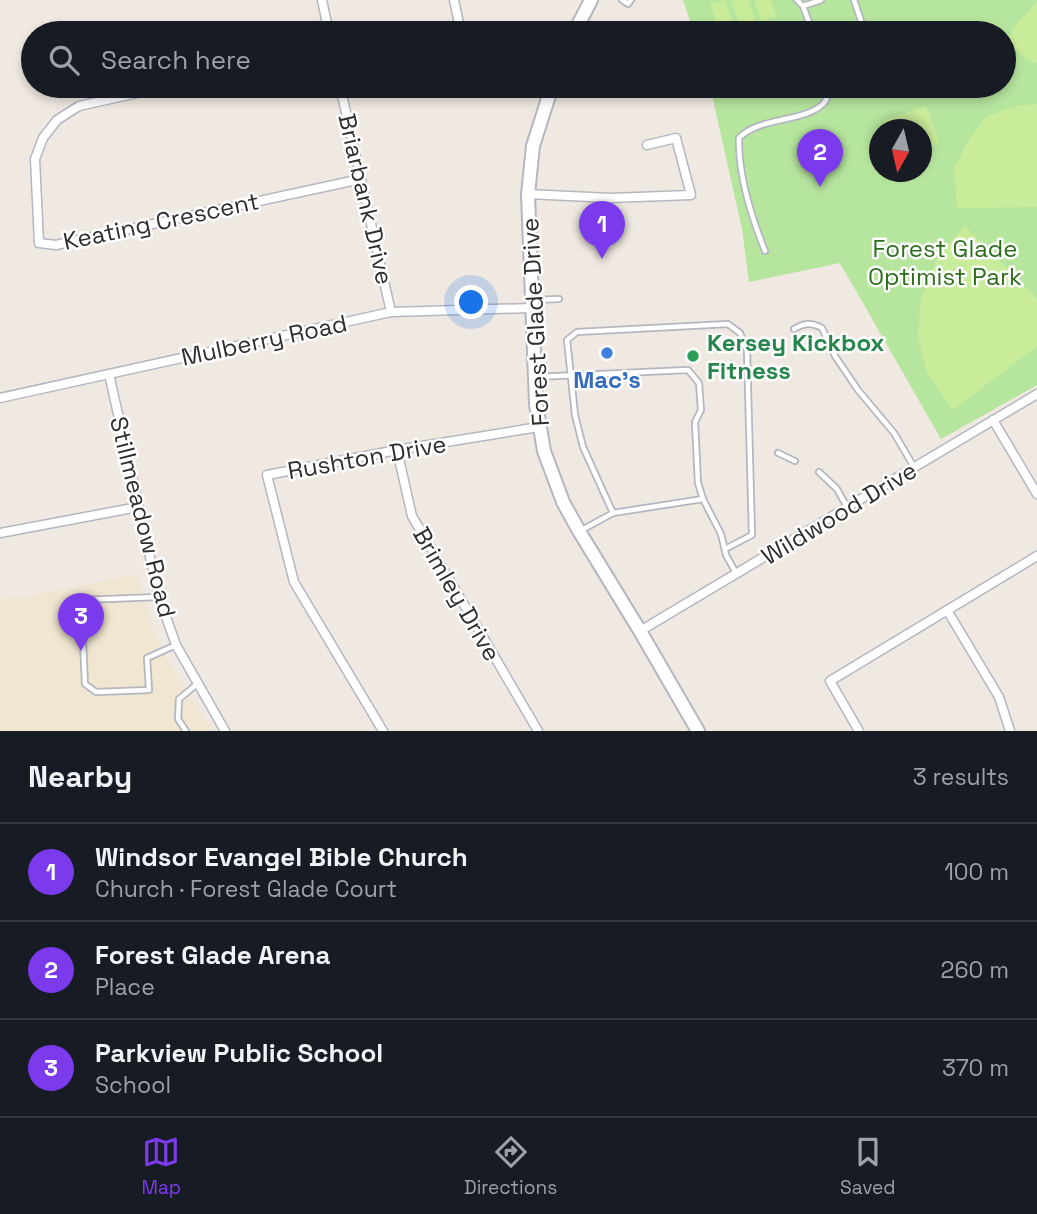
<!DOCTYPE html>
<meta charset="utf-8">
<style>
body{margin:0;font-family:"Space Grotesk",sans-serif;background:#20242c;color:#f1f3f6}
.compass{position:absolute;left:869px;top:119px;width:63px;height:63px;border-radius:50%;background:#171b24;box-shadow:0 4px 10px #0003;rotate:188deg}
.you{position:absolute;left:472px;top:303px;width:24px;height:24px;margin:-18px;border:5px solid #fff;border-radius:50%;background:#1a73e8;box-shadow:0 0 0 10px #1a73e833}
.badge{display:grid;place-items:center;width:46px;height:46px;border-radius:50%;background:#7c3aed;color:#fff;font-size:23px;font-weight:700}
.pin{position:absolute;translate:-50% -58px;filter:drop-shadow(0 2px 4px #0008)}
.pin::after{content:'';position:absolute;top:37px;width:24px;height:21px;background:inherit;clip-path:polygon(0 0,100% 0,50% 100%)}
.list{margin:0;padding:0;list-style:none}
h2{display:flex;justify-content:space-between;align-items:center;height:91px;margin:0;padding:0 28px;font-size:30px}
h2 small{font-size:23px;font-weight:400;color:#9ea1a6}
.list li{display:grid;grid-template-columns:46px 1fr auto;gap:21px;align-items:center;box-sizing:border-box;height:98px;padding:0 28px;border-top:2px solid #363941}
.list b{display:block;font-size:26px;white-space:nowrap}
.list p{margin:0;font-size:23px;white-space:nowrap;color:#9ea1a6}
.list em{font-size:23px;font-style:normal;color:#9ea1a6}
.icon{flex:none;width:38px;height:38px;fill:none;stroke:currentColor;stroke-width:2;stroke-linecap:round;stroke-linejoin:round}
.map{position:relative;flex:none;width:1037px;height:731px;overflow:hidden}
.search{position:absolute;background:#171b24;box-shadow:0 4px 10px #0003;left:21px;right:21px;top:21px;height:77px;display:flex;align-items:center;gap:18px;box-sizing:border-box;padding:0 24px;border-radius:38px;color:#9ea1a6;font-size:26px}
.sheet{height:385px;background:#171b24}
nav{display:flex;justify-content:space-around;align-items:center;box-sizing:border-box;height:98px;border-top:2px solid #363941;background:#171b24;font-size:19px;color:#9ea1a6}
nav a{display:grid;justify-items:center;gap:4px}
nav .on{color:#7c3aed}
.map>svg:first-child{display:block}
</style>
<div class="map">
<svg width="1037" height="731" viewBox="0 0 1037 731">
<rect width="100%" height="100%" fill="#efe9e1"/>
<path fill="#f0e6d1" d="M137 574 153 631 164 654 212 731H0V599L25 597Z"/>
<path fill="#b6e59e" fill-rule="evenodd" d="M683 0H1037V385L941 439 840 263 749 282 742 229 710 86H1004V33H694ZM880 130H922V172H880Z"/>
<g fill="#c9ec9a">
<path d="M725 0 736 31 720 33 710 4Z"/>
<path d="M731 0H748L756 23 741 28Z"/>
<path d="M754 0H771L777 16 761 21Z"/>
<path d="M1037 1V63H1034L1018 52 1008 40 1011 31Z"/>
<path d="M1037 104V207L957 208 954 168 970 138 987 116 1016 106Z"/>
<path d="M926 106 940 144 922 150V130L886 129 883 121Z"/>
<path d="M965 226 1037 299V346L953 410 927 373 918 338 921 300 938 256Z"/>
</g>
<g fill="none" stroke-linecap="round" stroke-linejoin="round">
<g stroke="#b4b7c1" stroke-width="8">
<g id="lane">
<path d="M622 0 628 4 631 0"/>
<path d="M797 0 803 6 821 0"/>
<path d="M854 0 865 33"/>
<path d="M803 6 813 33"/>
<path d="M765 251C751 216 738 176 739 138 760 116 805 123 824 103 827 99 829 93 832 88"/>
<path d="M532 300 559 299"/>
<path d="M794 329C804 323 811 322 822 328L835 356 858 390 894 433 914 467"/>
<path d="M535 377 688 370 699 383 701 410 695 422 698 483 703 499 721 534 726 555 736 573"/>
<path d="M778 453 795 461"/>
<path d="M819 472 837 489 847 507"/>
<path d="M613 513 583 447 575 415 567 340 577 332 728 324 740 333 747 350 752 535 725 549"/>
<path d="M580 531 613 513 703 499"/>
<path d="M158 597 81 600 85 684 96 692 149 690 147 658 176 645"/>
<path d="M186 731 178 719 179 699 197 684"/>
</g>
</g>
<g stroke="#b4b7c1" stroke-width="11">
<g id="street">
<path d="M322 0 329 33"/>
<path d="M454 0 461 33"/>
<path d="M169 86 79 106 57 120 43 138 35 159 39 243 56 245 361 179"/>
<path d="M340 86 391 312"/>
<path d="M528 194 610 198 691 195 676 138 647 145"/>
<path d="M109 374 159 597 176 645 225 731"/>
<path d="M0 398 391 312 531 308"/>
<path d="M993 420 1037 494"/>
<path d="M397 450 412 516 538 731"/>
<path d="M0 533 138 507"/>
<path d="M947 610 999 697 1010 731"/>
<path d="M640 631 1037 394"/>
<path d="M383 731 294 582 267 475 397 450 539 427"/>
<path d="M859 731 830 681 1037 556"/>
</g>
</g>
<g stroke="#b4b7c1" stroke-width="16">
<g id="secondary">
<path d="M574 33 591 0"/>
<path d="M552 86 533 146 528 194 536 404 544 451 563 502 579 531 640 631 698 731"/>
</g>
</g>
<use href="#lane" stroke="#fff" stroke-width="4.5"/>
<use href="#street" stroke="#fff" stroke-width="8"/>
<use href="#secondary" stroke="#fff" stroke-width="12"/>
</g>
<circle fill="#3f7fe0" stroke="#fff" stroke-width="2.5" cx="607" cy="353" r="7"/>
<circle fill="#2e9e5b" stroke="#fff" stroke-width="2.5" cx="693" cy="356" r="7"/>
<g text-anchor="middle" dominant-baseline="central" stroke-width="5" stroke-linejoin="round" paint-order="stroke">
<g font-size="24" fill="#2e2e2e" stroke="#fff">
<text transform="translate(366 199) rotate(77)">Briarbank Drive</text>
<text transform="translate(161 221) rotate(-12)">Keating Crescent</text>
<text transform="translate(535 322) rotate(-93)">Forest Glade Drive</text>
<text transform="translate(264 340) rotate(-12)">Mulberry Road</text>
<text transform="translate(367 457) rotate(-10)">Rushton Drive</text>
<text transform="translate(839 513) rotate(-31)">Wildwood Drive</text>
<text transform="translate(143 517) rotate(76)">Stillmeadow Road</text>
<text transform="translate(457 594) rotate(60)">Brimley Drive</text>
</g>
<g font-size="24" fill="#2c6e1b" stroke="#fff">
<text x="945" y="248">Forest Glade<tspan x="945" dy="28">Optimist Park</tspan></text>
</g>
<g font-size="24" font-weight="bold" fill="#27864d" stroke="#fff" text-anchor="start">
<text x="707" y="342">Kersey Kickbox<tspan x="707" dy="28">Fitness</tspan></text>
</g>
<g font-size="24" font-weight="bold" fill="#366cbe" stroke="#fff">
<text x="607" y="379">Mac's</text>
</g>
</g>
</svg>
<svg class="compass" viewBox="-18 -18 36 36"><path d="M0-13l5 13h-10z" fill="#e53935"/><path d="M0 13l5-13h-10z" fill="#9ea1a6"/></svg>
<div class="you"></div>
<div class="pin badge" style="left:602px;top:259px">1</div>
<div class="pin badge" style="left:820px;top:187px">2</div>
<div class="pin badge" style="left:81px;top:651px">3</div>
<div class="search"><svg class="icon" aria-label="search" viewBox="0 0 24 24"><circle cx="10" cy="10" r="6"/><path d="M15 15l6 6"/></svg>Search here</div>
</div>
<section class="sheet">
<h2>Nearby<small>3 results</small></h2>
<ul class="list">
<li><span class="badge">1</span><div><b>Windsor Evangel Bible Church</b><p>Church · Forest Glade Court</p></div><em>100 m</em></li>
<li><span class="badge">2</span><div><b>Forest Glade Arena</b><p>Place</p></div><em>260 m</em></li>
<li><span class="badge">3</span><div><b>Parkview Public School</b><p>School</p></div><em>370 m</em></li>
</ul>
</section>
<nav>
<a class="on"><svg class="icon" aria-label="map" viewBox="0 0 24 24"><path d="M3 6l6-2 6 2 6-2v14l-6 2-6-2-6 2zM9 4v14M15 6v14"/></svg>Map</a>
<a><svg class="icon" aria-label="directions" viewBox="0 0 24 24"><path d="M12 3l9 9-9 9-9-9zM9 14v-3h6M13 9l2 2-2 2"/></svg>Directions</a>
<a><svg class="icon" aria-label="saved" viewBox="0 0 24 24"><path d="M7 4h10v16l-5-4-5 4z"/></svg>Saved</a>
</nav>
